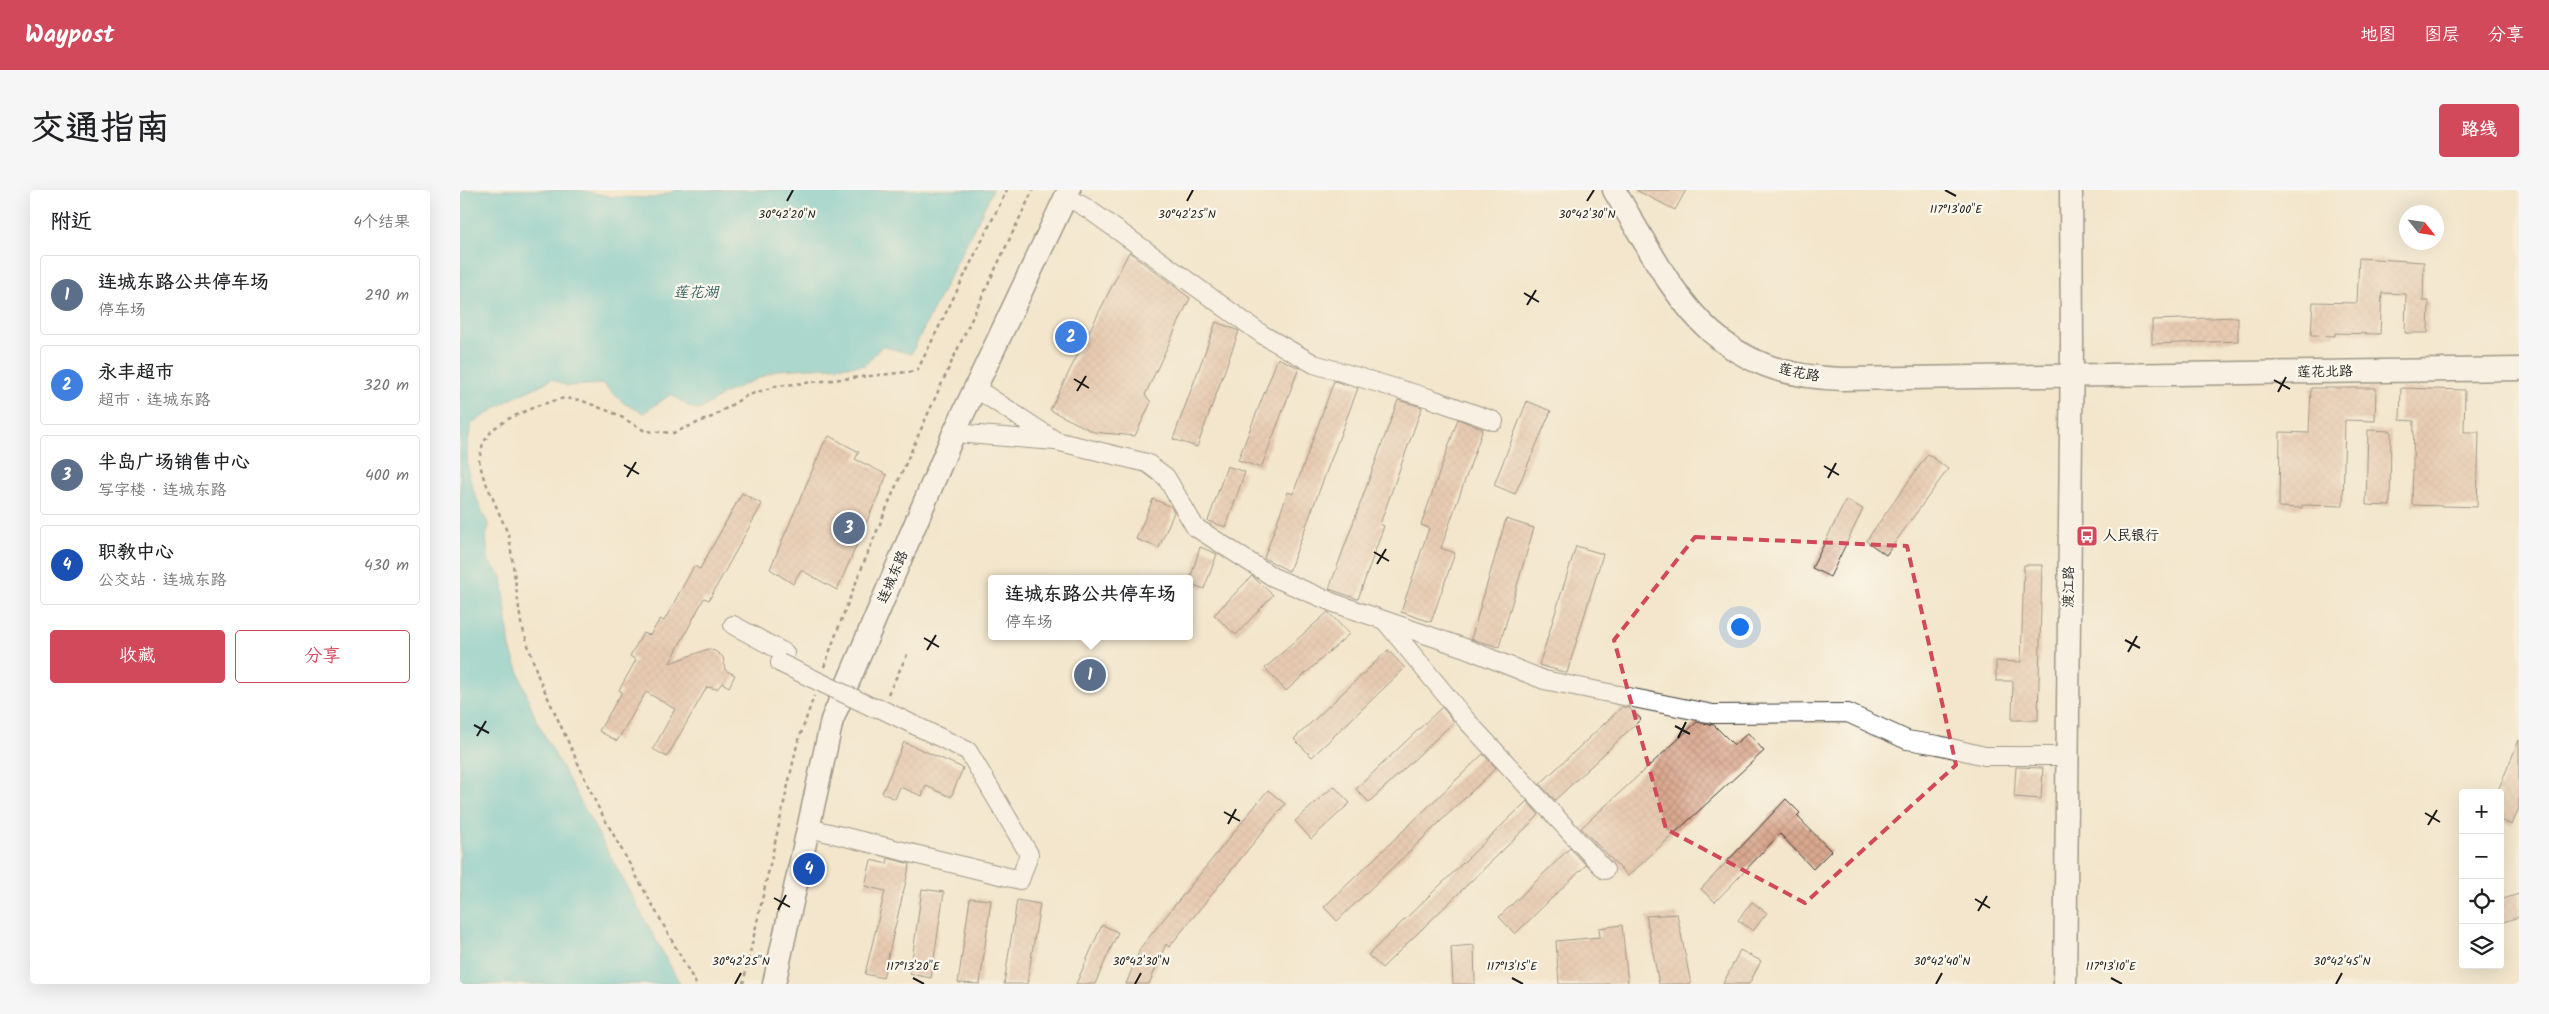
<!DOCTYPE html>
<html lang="zh">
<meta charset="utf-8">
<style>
body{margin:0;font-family:Kalam,"LXGW WenKai TC",sans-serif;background:#f6f6f6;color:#202124}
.controls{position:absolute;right:15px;bottom:15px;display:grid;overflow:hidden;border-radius:5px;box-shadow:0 5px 20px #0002}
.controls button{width:45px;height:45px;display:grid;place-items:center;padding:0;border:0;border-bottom:1px solid #e0e0e0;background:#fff;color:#202124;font:25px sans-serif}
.compass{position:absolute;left:1939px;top:15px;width:45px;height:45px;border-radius:50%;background:#fff;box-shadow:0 5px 20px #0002;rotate:120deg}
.you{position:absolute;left:1279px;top:436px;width:18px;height:18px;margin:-12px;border:4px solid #fff;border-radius:50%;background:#1a73e8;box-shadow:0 0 0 8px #1a73e833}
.badge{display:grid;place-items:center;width:32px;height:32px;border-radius:50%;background:#d1495b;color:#fff;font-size:16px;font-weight:700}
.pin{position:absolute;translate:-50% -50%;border:2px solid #fff;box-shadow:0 1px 5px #0006}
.popup{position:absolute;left:528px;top:385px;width:205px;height:65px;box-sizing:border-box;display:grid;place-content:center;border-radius:5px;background:#fff;filter:drop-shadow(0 1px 4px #0005);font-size:16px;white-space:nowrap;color:#757577}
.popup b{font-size:19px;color:#202124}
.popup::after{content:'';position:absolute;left:50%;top:100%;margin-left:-10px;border:10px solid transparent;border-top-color:#fff}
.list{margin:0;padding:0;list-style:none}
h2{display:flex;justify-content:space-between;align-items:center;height:65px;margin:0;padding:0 20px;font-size:21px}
h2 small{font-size:16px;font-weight:400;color:#757577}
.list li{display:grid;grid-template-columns:32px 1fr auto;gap:15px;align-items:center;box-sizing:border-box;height:80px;margin:0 10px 10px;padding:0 10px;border:1px solid #e0e0e0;border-radius:5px}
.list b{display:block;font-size:19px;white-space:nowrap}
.list p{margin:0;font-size:16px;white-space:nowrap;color:#757577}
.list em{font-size:16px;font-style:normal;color:#757577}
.actions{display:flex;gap:10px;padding:15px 20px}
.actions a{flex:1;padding:11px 0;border:1px solid #d1495b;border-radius:5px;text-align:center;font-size:18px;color:#d1495b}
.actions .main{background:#d1495b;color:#fff}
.icon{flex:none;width:28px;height:28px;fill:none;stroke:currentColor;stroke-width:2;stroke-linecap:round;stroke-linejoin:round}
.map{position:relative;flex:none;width:2059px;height:794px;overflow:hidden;border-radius:5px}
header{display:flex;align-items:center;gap:30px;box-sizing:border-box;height:70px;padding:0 25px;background:#d1495b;color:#fff}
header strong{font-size:24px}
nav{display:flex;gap:28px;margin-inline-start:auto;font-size:18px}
.intro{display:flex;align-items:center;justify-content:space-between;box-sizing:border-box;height:120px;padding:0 30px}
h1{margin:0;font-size:35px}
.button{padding:12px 22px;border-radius:5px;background:#d1495b;color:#fff;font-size:18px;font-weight:700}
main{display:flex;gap:30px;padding:0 30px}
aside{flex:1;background:#fff;border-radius:5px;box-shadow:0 5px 20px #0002}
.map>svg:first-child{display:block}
</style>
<header>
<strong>Waypost</strong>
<nav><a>地图</a><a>图层</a><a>分享</a></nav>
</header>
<div class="intro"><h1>交通指南</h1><a class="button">路线</a></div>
<main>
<aside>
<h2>附近<small>4个结果</small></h2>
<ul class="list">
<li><span class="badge" style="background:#5c6f8a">1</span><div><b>连城东路公共停车场</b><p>停车场</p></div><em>290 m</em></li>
<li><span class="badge" style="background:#3f7fe0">2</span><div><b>永丰超市</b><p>超市 · 连城东路</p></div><em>320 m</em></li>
<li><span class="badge" style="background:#5c6f8a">3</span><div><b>半岛广场销售中心</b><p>写字楼 · 连城东路</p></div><em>400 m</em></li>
<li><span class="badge" style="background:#1a4fb4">4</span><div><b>职教中心</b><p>公交站 · 连城东路</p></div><em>430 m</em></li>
</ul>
<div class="actions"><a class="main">收藏</a><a>分享</a></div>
</aside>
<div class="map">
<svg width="2059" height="794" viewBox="0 0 2059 794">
<defs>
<pattern id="building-cross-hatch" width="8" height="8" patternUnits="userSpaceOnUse" patternTransform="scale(1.25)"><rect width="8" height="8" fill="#daa88f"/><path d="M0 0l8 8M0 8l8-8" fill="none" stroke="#ba907b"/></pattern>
</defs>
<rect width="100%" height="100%" fill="#fbf7ec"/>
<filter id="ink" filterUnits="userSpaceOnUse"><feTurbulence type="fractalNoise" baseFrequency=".02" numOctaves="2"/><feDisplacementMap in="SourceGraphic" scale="10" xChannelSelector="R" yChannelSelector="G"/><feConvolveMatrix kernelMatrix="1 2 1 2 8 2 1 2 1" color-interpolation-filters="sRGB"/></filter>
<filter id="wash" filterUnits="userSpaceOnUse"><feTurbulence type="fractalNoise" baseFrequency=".0096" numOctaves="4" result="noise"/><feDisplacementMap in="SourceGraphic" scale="20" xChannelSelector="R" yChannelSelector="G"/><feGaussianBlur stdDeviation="1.12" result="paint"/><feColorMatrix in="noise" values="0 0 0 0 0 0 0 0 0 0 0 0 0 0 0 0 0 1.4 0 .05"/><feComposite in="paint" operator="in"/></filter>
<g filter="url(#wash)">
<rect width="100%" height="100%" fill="#f3e6cc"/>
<path fill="#59c6ce" stroke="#3a7175" d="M0 0H120L152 7 194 8 217 0H533L451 164 422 156 405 175 317 180 263 204 240 220 229 217 211 204 184 223 165 214 143 194 107 196 92 189 48 211 12 233C0 276 11 298 29 336L26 347 29 372 42 386 50 458 76 530 220 794H0Z"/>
<g id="blocks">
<g fill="url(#building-cross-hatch)">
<path d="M1176 0H1226L1215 20Z"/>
<path d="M669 62 730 108 685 205 691 212 675 246 634 242 590 220Z"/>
<path d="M1899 68 1964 72 1963 111H1969L1968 143H1945L1946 104 1922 103 1920 144 1875 143V146L1851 145 1853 112 1897 113Z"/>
<path d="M1778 127V151L1692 154V130Z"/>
<path d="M756 132 779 141 737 257 713 249Z"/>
<path d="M818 168 839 178 801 278 778 270Z"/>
<path d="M874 191 898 198 829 381 804 368 828 302 833 304Z"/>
<path d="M1851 198H1916L1915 231 1885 230 1883 316 1842 315V318L1819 317 1820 242 1849 243Z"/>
<path d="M1941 198 2005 200 2004 242H2019L2017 317 1952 315 1954 231 1940 230Z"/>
<path d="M938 210 962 217 920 334 924 336 898 409 869 399Z"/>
<path d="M1067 211 1091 221 1055 304 1034 295Z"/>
<path d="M998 229 1023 239 981 358 995 363 971 432 941 422 969 338 961 335Z"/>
<path d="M1908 240 1931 241 1930 316 1906 315Z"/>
<path d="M369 246 399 262 395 269 427 285 377 400 341 380 333 394 310 379 364 253Z"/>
<path d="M1468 264 1488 279 1426 365 1406 351Z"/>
<path d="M767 276 785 282 766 337 748 331Z"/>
<path d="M282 303 302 314 249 410 244 408 210 473 248 459 255 461 263 467 265 480 275 485 269 497 262 493 257 499 247 497 207 567 193 559 215 519 186 502 157 551 139 541 162 502 159 500 176 470 170 466 183 443 190 445 200 429 204 431 234 376 240 379Z"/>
<path d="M693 309 710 316 714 322 699 358 676 349Z"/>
<path d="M1386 310 1403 319 1370 387 1352 378Z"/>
<path d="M1046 329 1074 338 1039 457 1011 449Z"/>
<path d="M1116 356 1143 364 1107 483 1079 475Z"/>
<path d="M740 357 757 364 744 399 729 393Z"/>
<path d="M1564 375H1582L1578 530H1552L1553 491H1536V471L1561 472Z"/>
<path d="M792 386 813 405 776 445 754 425Z"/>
<path d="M868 422 889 444 826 501 805 478Z"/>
<path d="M928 460 945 478 852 567 834 549Z"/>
<path d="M982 517 994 532 909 612 896 599Z"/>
<path d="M1162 517 1169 518 1181 529 1095 610 1080 594Z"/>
<path d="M1237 532 1254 535 1274 555 1288 543 1304 561 1168 686 1121 638Z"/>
<path d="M2059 550V618L2052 635 2040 630V603H2037Z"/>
<path d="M444 552 503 578 491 607 466 596 462 606 440 597 435 609 422 603Z"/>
<path d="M1023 564 1036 578 877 731 864 717Z"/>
<path d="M1556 577 1583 578 1581 609 1554 607Z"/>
<path d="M874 596 890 613 851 649 835 631Z"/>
<path d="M808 600 825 614 709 757 706 754 689 794H666L681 757Z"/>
<path d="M1326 609 1340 623 1337 626 1371 661 1353 679 1320 644 1255 712 1241 699Z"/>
<path d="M1067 611 1079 625 922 778 908 765Z"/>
<path d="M1110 658 1126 675 1055 744 1039 727Z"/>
<path d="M428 668 450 674 423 788 405 784 425 701 405 696 411 670 427 674Z"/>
<path d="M462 699 484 702 471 788 450 784Z"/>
<path d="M2059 704V727L2040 733V710Z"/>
<path d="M510 708 531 710 520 794 498 793Z"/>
<path d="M557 710 580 714 567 794H544Z"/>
<path d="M1292 712 1307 723 1293 741 1278 730Z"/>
<path d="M1217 724 1231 794H1199L1186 726Z"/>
<path d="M642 735 658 742 635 794H616Z"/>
<path d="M1162 735 1168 794H1099L1096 751 1140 747 1139 738Z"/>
<path d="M1014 755 1015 794H993L991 757Z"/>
<path d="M1280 760 1301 771 1289 794H1263Z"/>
</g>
</g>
</g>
<g filter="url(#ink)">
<use href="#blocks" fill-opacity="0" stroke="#3c3a36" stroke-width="1"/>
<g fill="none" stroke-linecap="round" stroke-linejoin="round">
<g stroke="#3c3a36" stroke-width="20">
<g id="minor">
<path d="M606 6 628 19 803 145 854 174 969 208 1034 231"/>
<path d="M515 198 596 251 687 273 706 287 735 337 813 387 874 413 1005 458 1084 490 1253 524 1388 523 1447 550 1478 555 1525 566H1607"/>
<path d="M494 243 595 251"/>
<path d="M925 431 1007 531 1145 680"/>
<path d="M273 435 325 463 320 473"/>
<path d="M349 638 560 690 569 664 508 561 421 519 412 517"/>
</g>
</g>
<g stroke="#3c3a36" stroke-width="25">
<g id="major">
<path d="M1154 0C1215 102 1247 185 1382 189L2059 179"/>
<path d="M314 794 372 530 494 243 609 0"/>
<path d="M1605 794 1612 152 1611 0"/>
</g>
</g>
<g stroke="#3c3a36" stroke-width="2.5" stroke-dasharray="4 4" stroke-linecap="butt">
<path d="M364 477C423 313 498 157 573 0"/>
<path d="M428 504 448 463"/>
<path d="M236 794 137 615 78 486 61 433 49 346 23 286 19 270 23 253 33 239 48 229 79 215 104 208 120 210 156 224 185 241 213 243 252 227 286 206 316 196 457 181 547 0"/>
<path d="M283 794 337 555 354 506"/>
</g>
<use href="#minor" stroke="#fff" stroke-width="18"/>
<use href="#major" stroke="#fff" stroke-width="22"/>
<g stroke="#3c3a36" stroke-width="20" stroke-linecap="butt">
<path id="minor-bridge" d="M320 473 412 517"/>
</g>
<use href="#minor-bridge" stroke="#fff" stroke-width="18"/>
</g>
</g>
<path d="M0 0H2059V794H0ZM1235 347 1447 356 1496 575 1345 713 1206 639 1154 450Z" fill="#f3e6cc" fill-opacity=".55" fill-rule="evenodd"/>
<path fill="none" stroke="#d1495b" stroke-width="4" stroke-dasharray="10 6" stroke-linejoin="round" d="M1235 347 1447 356 1496 575 1345 713 1206 639 1154 450Z"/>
<path fill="none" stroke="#1c1c1c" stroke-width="2" d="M1485 0 1496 6M327 11 333 0M727 11 733 0M1127 11 1134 0M1064 103 1079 112M1067 115 1076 100M614 189 629 198M1814 190 1830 199M617 201 626 186M1818 202 1826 187M164 275 179 284M1364 276 1379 285M167 287 176 272M1368 288 1376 273M914 362 929 371M917 374 926 359M464 448 479 457M1665 450 1680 458M467 460 476 445M1668 462 1677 446M14 535 29 543M1215 536 1230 544M17 546 26 531M1218 548 1226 532M764 622 780 631M1965 623 1980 632M768 634 776 619M1968 635 1977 620M314 708 330 717M1515 709 1530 718M318 720 326 705M1518 721 1527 706M453 788 464 794M1052 788 1063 794M1651 788 1662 794M275 794 281 783M675 794 681 783M1476 794 1482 783M1876 794 1882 783"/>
<defs>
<g id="bus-square" transform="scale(1.125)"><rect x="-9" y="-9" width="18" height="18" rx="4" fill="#d1495b" stroke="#fbf7ec"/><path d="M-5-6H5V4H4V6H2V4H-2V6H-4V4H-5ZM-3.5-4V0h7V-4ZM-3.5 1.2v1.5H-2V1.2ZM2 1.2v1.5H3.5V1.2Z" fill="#fff"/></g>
</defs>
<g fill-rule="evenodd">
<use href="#bus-square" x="1627" y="346"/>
</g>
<g text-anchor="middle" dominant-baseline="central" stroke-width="4.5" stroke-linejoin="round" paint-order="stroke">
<g font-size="14" fill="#1c1c1c" stroke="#fbf7ec">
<text transform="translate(1865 182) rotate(-1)">莲花北路</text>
<text transform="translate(1339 183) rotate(12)">莲花路</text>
<text transform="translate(433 387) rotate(-67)">连城东路</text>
<text transform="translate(1609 397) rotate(-89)">渡江路</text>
</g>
<g font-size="14" fill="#1c1c1c" stroke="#fbf7ec" text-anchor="start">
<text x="1643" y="346">人民银行</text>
</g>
<g font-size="15" font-style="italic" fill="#346063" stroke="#fbf7ec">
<text x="236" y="103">莲花湖</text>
</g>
</g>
<g font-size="12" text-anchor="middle" fill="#1c1c1c" stroke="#fbf7ec" stroke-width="4.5" stroke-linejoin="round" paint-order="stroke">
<text x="1496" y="23">117°13'00"E</text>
<text x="327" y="28">30°42'20"N</text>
<text x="727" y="28">30°42'25"N</text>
<text x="1127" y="28">30°42'30"N</text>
<text x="281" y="775">30°42'25"N</text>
<text x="681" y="775">30°42'30"N</text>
<text x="1482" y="775">30°42'40"N</text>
<text x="1882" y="775">30°42'45"N</text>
<text x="453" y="780">117°13'20"E</text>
<text x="1052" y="780">117°13'15"E</text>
<text x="1651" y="780">117°13'10"E</text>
</g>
</svg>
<div class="controls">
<button>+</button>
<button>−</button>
<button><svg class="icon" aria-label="locate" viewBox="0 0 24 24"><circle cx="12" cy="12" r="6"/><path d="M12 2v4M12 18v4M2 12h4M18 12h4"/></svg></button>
<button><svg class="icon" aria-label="layers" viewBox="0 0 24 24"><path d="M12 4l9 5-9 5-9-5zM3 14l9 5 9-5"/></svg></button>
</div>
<svg class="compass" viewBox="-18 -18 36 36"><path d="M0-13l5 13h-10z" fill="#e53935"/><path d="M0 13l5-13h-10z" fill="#757577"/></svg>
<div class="you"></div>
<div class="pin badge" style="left:630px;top:485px;background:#5c6f8a">1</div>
<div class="popup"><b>连城东路公共停车场</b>停车场</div>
<div class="pin badge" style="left:611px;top:147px;background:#3f7fe0">2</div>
<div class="pin badge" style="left:389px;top:338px;background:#5c6f8a">3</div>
<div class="pin badge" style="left:349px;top:679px;background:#1a4fb4">4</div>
</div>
</main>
